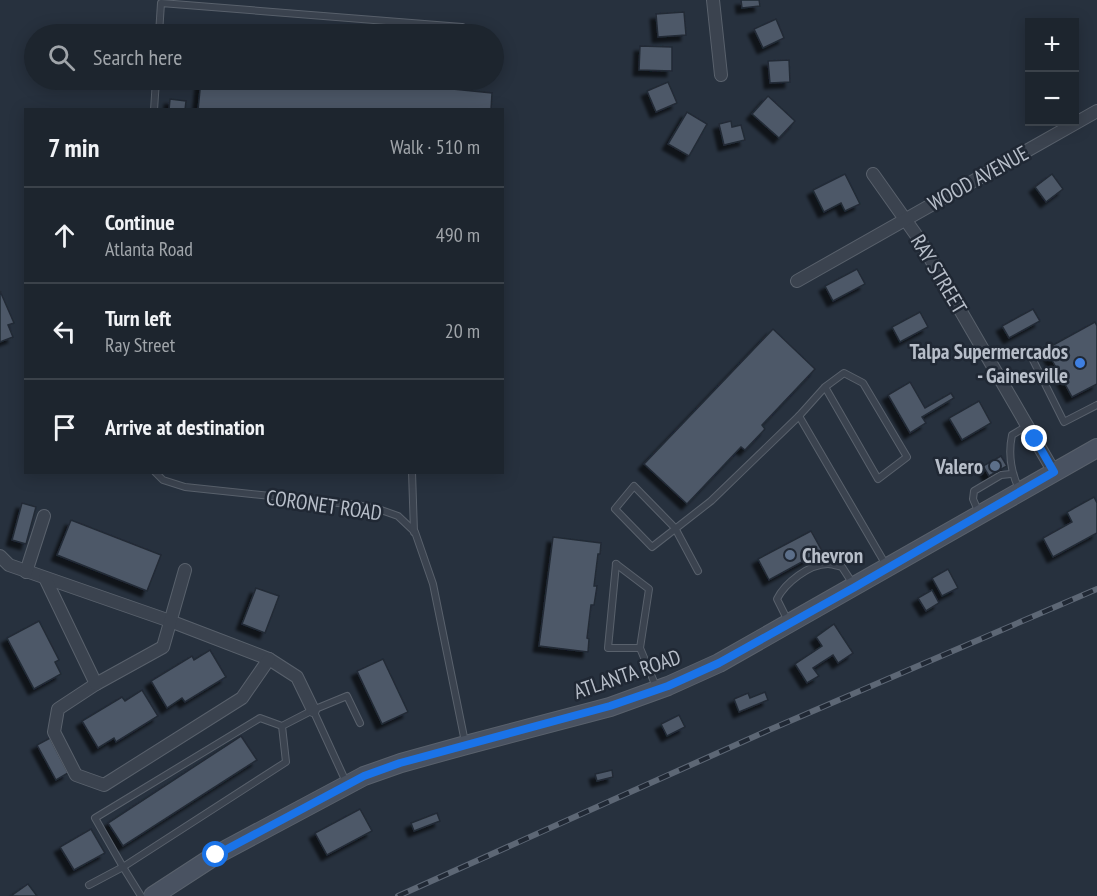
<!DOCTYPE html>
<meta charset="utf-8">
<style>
body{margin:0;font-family:"PT Sans Narrow",sans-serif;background:#252d36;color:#f1f3f6}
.controls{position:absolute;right:18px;top:18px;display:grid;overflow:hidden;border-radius:0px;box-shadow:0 3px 15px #0003}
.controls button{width:54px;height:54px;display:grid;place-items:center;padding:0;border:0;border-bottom:2px solid #3b424a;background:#1d252e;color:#f1f3f6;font:30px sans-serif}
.stop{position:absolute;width:18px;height:18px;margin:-14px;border:4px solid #1a73e8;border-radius:50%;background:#fff}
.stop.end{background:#1a73e8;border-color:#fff;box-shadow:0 2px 6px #0008}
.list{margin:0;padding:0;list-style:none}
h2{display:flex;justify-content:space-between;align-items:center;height:78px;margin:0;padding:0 24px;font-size:26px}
h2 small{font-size:20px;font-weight:400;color:#a0a5aa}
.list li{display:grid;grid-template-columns:39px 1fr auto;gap:18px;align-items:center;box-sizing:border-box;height:96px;padding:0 24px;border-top:2px solid #3b424a}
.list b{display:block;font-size:22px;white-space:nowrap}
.list p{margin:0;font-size:20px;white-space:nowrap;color:#a0a5aa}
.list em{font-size:20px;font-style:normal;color:#a0a5aa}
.icon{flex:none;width:33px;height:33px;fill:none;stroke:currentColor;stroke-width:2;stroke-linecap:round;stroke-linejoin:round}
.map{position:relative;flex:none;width:1097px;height:896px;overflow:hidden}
.search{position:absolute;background:#1d252e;box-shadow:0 3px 15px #0003;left:24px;top:24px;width:480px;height:66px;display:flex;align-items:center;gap:15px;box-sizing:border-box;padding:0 21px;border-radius:33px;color:#a0a5aa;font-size:22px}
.panel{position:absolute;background:#1d252e;box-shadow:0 3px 15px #0003;left:24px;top:108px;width:480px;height:366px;border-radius:0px}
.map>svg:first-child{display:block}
</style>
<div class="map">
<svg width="1097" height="896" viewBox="0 0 1097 896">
<defs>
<filter id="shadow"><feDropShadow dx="-5.5" dy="5.5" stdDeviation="1.5" flood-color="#0009"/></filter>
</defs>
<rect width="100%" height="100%" fill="#27313e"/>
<g fill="#4d5867" stroke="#222a36" stroke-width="1.5" filter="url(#shadow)">
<path d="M741 0H759L760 6 742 8Z"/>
<path d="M684 12 686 35 658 37 656 14Z"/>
<path d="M776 19 784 38 763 48 754 29Z"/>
<path d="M640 46 672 47V71L639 70Z"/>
<path d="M789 60 790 82 770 83 768 61Z"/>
<path d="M201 80H364L492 93 491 110H198Z"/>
<path d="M668 82 677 103 656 112 647 91Z"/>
<path d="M768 96 795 121 779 138 752 114Z"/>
<path d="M170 99 186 101 185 110H169Z"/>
<path d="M687 112 707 124 689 156 668 144Z"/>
<path d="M731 121 732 127 741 125 745 140 724 145 719 124Z"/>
<path d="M845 174 860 204 845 211 841 203 824 212 813 190Z"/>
<path d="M1052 174 1063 189 1046 202 1035 187Z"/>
<path d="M857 269 865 284 833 301 825 286Z"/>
<path d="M0 291 14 323 8 325 13 337 0 342Z"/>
<path d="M1033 309 1040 321 1009 338 1002 326Z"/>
<path d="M920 312 928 327 900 342 892 327Z"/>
<path d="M1095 322 1097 326V384L1072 397 1046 349Z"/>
<path d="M773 329 815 369 762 425 765 429 745 450 741 447 687 504 644 464Z"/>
<path d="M910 382 925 408 951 393 954 398 922 417 926 423 910 433 888 395Z"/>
<path d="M979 401 991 423 962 440 949 418Z"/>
<path d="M1001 456 1007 466 989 476 983 466Z"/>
<path d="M1094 497 1097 503V533L1053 557 1043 538 1072 522 1067 512Z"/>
<path d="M22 503 36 507 26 544 12 540Z"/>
<path d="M71 520 161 555 147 591 57 555Z"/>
<path d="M811 531 822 551 769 580 758 559Z"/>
<path d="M553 537 601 543 600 554H598L594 586H597L594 605H591L587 638 589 639 588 652 539 646Z"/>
<path d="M948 569 958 588 942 596 932 578Z"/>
<path d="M256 588 279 596 265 633 242 624Z"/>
<path d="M932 590 939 603 926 611 918 598Z"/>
<path d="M39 621 59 660 55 662 61 674 34 689 7 638Z"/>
<path d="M834 624 853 653 838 663 833 655 813 668 819 676 807 683 795 664 822 646 816 637Z"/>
<path d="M210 650 226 677 185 702 182 698 167 708 151 681 192 656 194 660Z"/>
<path d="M383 659 408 712 382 724 357 671Z"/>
<path d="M142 690 158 716 116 742 114 738 98 748 82 721 122 697 125 701Z"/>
<path d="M765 692 768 700 739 712 734 699 748 693 750 698Z"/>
<path d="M679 715 685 727 667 736 661 724Z"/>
<path d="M241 736 257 760 123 846 108 823Z"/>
<path d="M50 738 68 773 56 780 37 745Z"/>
<path d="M612 770 613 777 597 781 595 774Z"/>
<path d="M360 809 372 831 327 855 315 833Z"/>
<path d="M437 813 440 821 414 831 411 823Z"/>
<path d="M91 829 105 853 74 870 60 847Z"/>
<path d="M28 884 37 896H11Z"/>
</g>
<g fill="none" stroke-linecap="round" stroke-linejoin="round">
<g stroke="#59616c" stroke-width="8">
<g id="service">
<path d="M159 34 161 3 462 27"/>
<path d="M154 110 156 80"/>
<path d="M1030 354 1064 422 1097 405"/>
<path d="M799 416 825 387 844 373 863 383 907 457 878 479 825 387"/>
<path d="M155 472 163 480 185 487 357 505 381 510 398 516 415 532 433 584 465 742"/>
<path d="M412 472 414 532"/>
<path d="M1019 489C1011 472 1008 454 1012 435L1027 426"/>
<path d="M979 513 973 499 974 491 1001 475 1011 474"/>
<path d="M616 564 649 589 640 648 657 689"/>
<path d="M616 564 608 648H640"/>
<path d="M698 571 675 528 634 486 615 509 652 547 711 501 799 416 886 565"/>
<path d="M788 621 777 599C785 583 809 564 828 564 832 564 838 566 842 567L853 584"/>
<path d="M313 710 347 696 360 723"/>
<path d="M282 726 260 718 95 818 123 867 286 762 282 726 313 710 347 784"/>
<path d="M89 885 123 867 141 896"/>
</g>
</g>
<g stroke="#59616c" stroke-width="14">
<g id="minor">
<path d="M713 0 721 75"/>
<path d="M873 174 919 239 1054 472"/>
<path d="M797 281 1097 111"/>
<path d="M0 556 9 565 170 621 269 659 297 677 313 710"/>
<path d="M185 570 163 647 96 684 58 709 54 732 76 775 104 785 242 698 269 659"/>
<path d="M26 572 44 516"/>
<path d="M45 578 96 684"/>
</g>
</g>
<g stroke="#59616c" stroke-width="20">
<path id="secondary" d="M153 896 216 855 364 776 401 763 466 745 610 707 668 686 719 663 1097 448"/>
</g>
<use href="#service" stroke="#3b434f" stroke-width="6"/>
<use href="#minor" stroke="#3b434f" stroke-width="12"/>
<use href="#secondary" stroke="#495261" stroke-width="18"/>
<g stroke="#5d6775" stroke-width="6">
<path id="rail" d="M398 896 769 730 1097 589"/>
</g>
<use href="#rail" stroke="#202834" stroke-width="4" stroke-dasharray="11" stroke-linecap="butt"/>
</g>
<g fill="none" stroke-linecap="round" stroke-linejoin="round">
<path stroke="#1a73e8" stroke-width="8" d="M216 855 364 776 400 763 610 706 668 686 719 663 855 587 1054 472 1035 439"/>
</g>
<circle fill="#3f7fe0" stroke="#202834" stroke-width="2" cx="1080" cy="363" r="6"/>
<g fill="#5c6f8a" stroke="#202834" stroke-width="2">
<circle cx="995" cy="466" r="6"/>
<circle cx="790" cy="555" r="6"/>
</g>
<g text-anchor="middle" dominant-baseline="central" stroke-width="5" stroke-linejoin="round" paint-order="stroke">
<g font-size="21" fill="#b7bec9" stroke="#202834">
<text transform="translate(978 178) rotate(-29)">WOOD AVENUE</text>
<text transform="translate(939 274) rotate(59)">RAY STREET</text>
<text transform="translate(324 505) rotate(8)">CORONET ROAD</text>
<text transform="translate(627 674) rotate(-19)">ATLANTA ROAD</text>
</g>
<g font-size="21" font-weight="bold" fill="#b7bec9" stroke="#202834" text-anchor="end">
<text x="1068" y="351">Talpa Supermercados<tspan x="1068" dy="24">- Gainesville</tspan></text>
<text x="983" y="466">Valero</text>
<text x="802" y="555" text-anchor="start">Chevron</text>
</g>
</g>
</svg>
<div class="controls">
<button>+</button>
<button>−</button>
</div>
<div class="stop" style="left:216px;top:855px"></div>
<div class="stop end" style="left:1035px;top:439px"></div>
<div class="search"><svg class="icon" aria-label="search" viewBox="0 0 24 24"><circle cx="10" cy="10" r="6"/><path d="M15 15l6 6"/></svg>Search here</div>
<section class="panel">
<h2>7 min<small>Walk · 510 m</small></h2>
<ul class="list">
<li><svg class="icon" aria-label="ahead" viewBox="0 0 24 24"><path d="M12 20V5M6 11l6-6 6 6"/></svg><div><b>Continue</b><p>Atlanta Road</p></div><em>490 m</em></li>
<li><svg class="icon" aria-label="left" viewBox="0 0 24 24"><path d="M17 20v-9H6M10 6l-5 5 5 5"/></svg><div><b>Turn left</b><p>Ray Street</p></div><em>20 m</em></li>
<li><svg class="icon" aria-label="arrive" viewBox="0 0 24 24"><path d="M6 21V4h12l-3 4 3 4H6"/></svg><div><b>Arrive at destination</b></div></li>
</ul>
</section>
</div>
